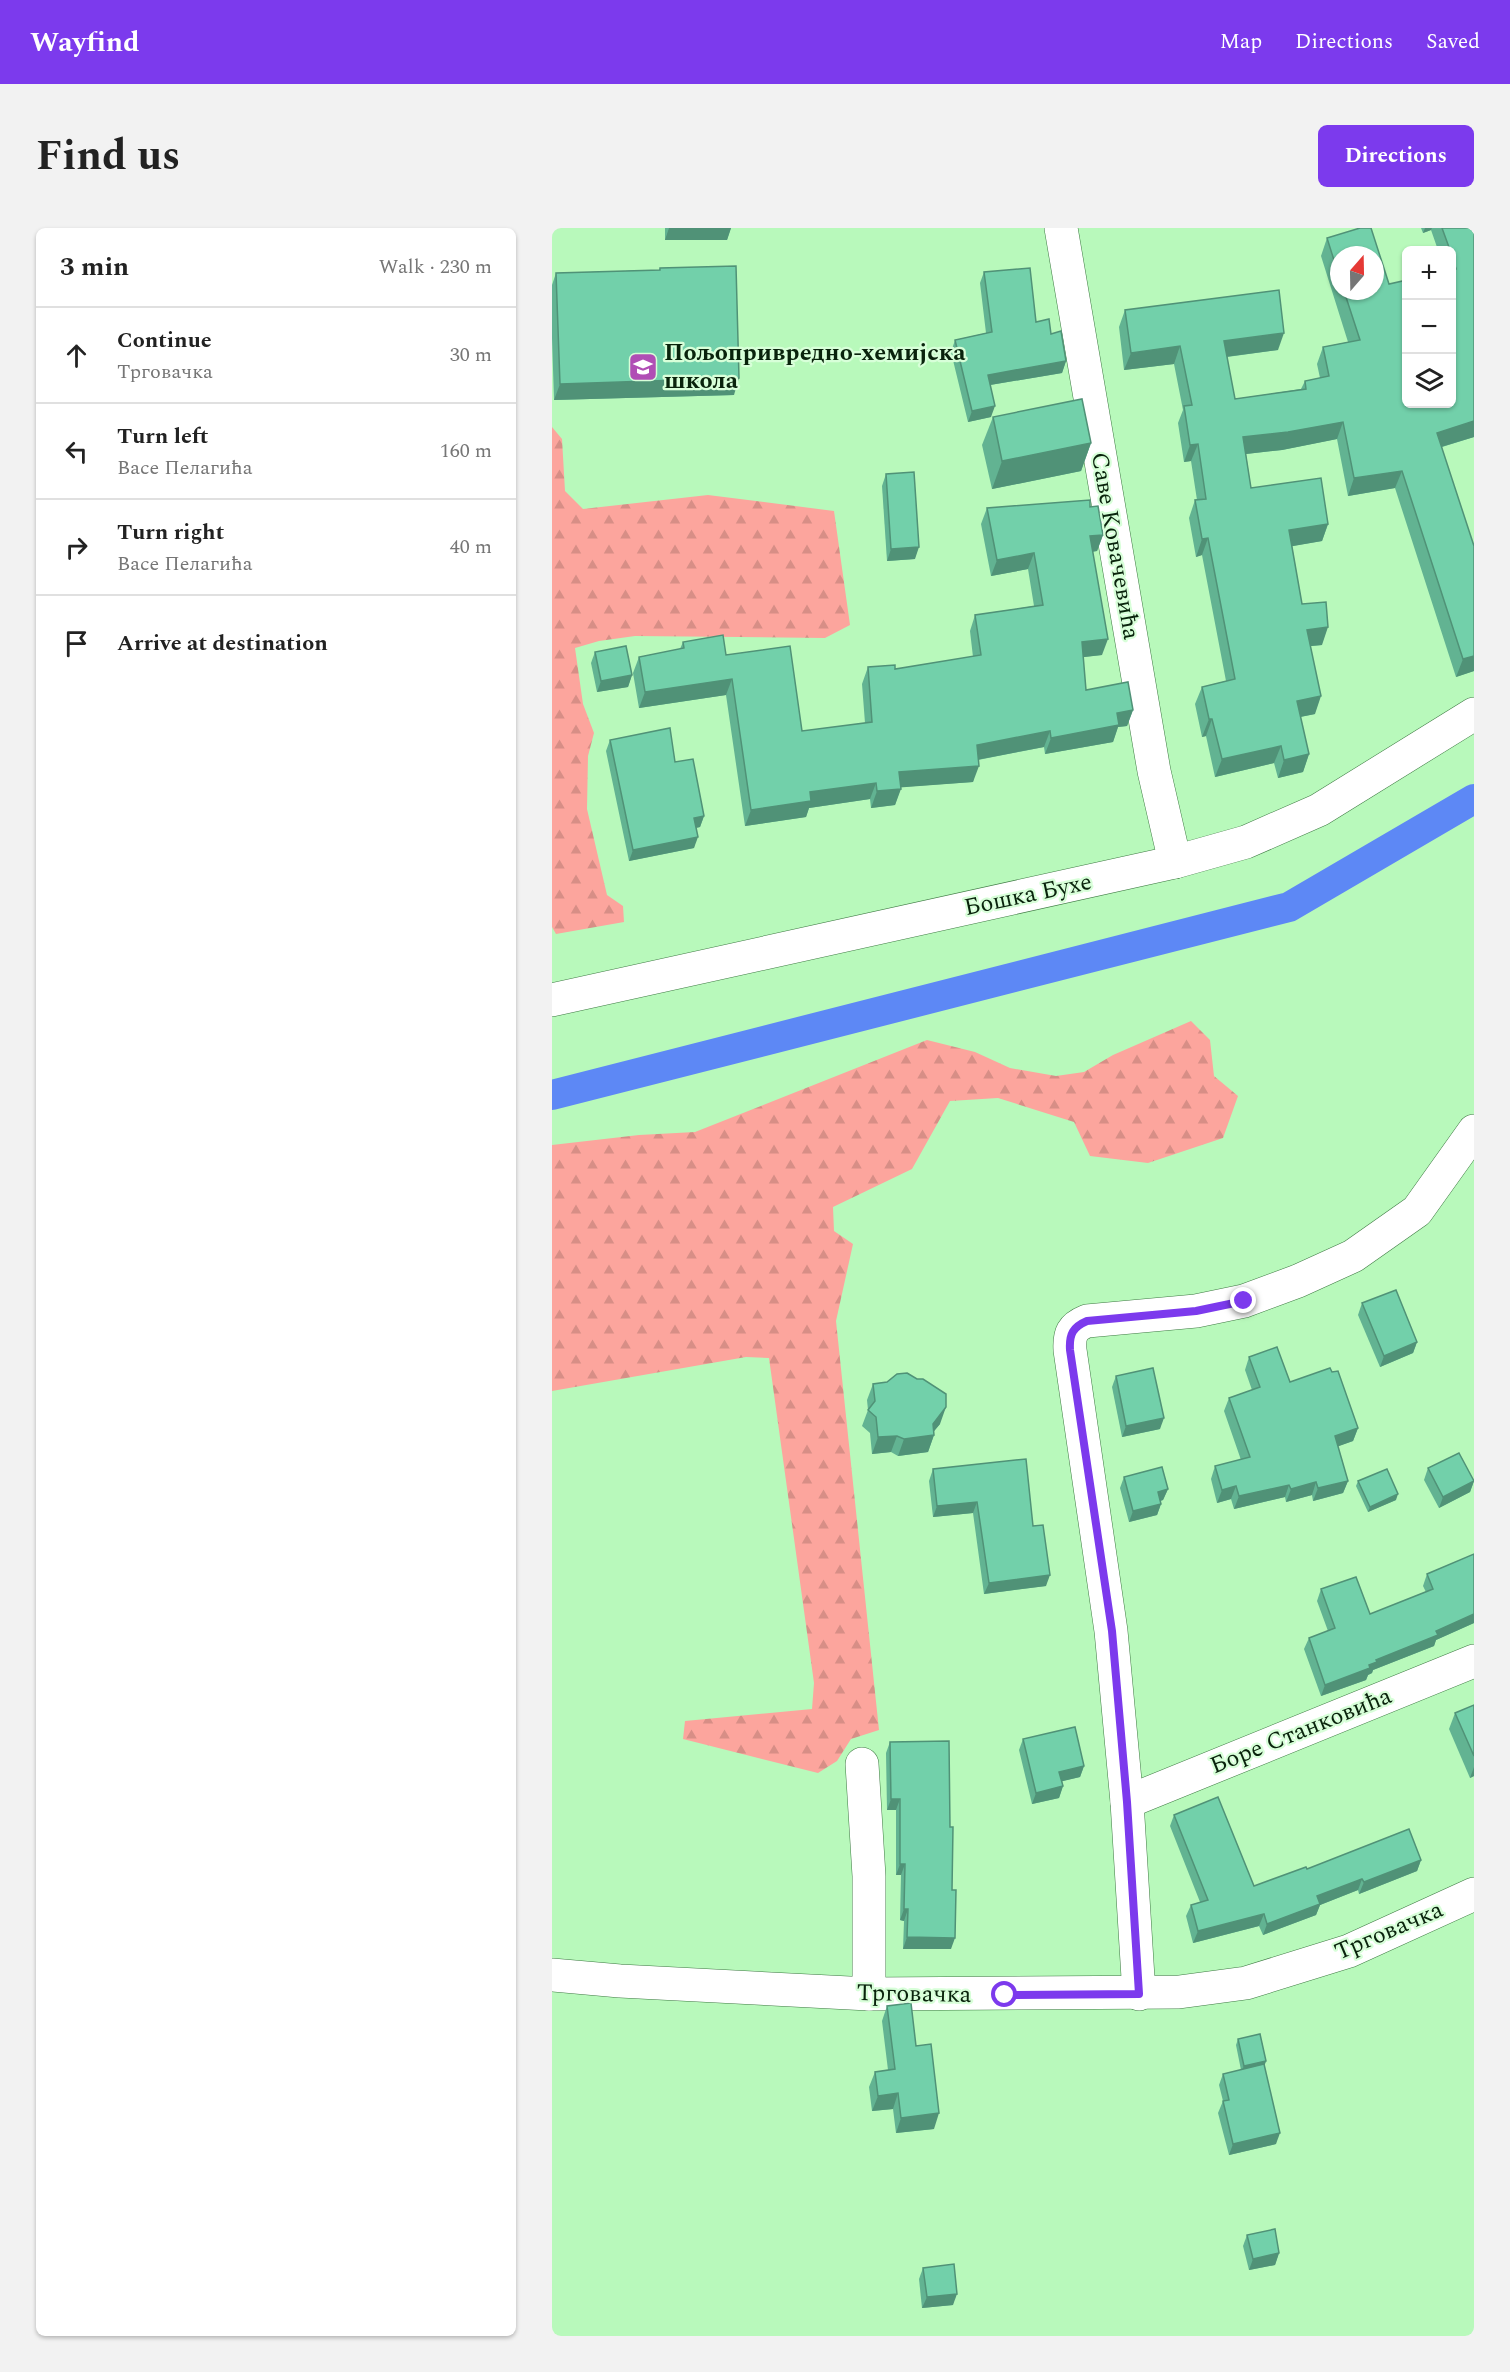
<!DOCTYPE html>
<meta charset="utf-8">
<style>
body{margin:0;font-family:Spectral,serif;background:#f2f2f2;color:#222}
.controls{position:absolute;right:18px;top:18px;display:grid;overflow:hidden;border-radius:9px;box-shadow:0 2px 4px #0004}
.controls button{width:54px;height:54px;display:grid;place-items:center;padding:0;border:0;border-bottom:2px solid #e0e0e0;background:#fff;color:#222;font:30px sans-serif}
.compass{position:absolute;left:778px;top:18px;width:54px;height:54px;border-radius:50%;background:#fff;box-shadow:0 2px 4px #0004;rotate:20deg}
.stop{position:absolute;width:18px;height:18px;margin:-14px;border:4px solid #7c3aed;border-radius:50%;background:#fff}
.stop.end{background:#7c3aed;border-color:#fff;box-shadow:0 2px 6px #0008}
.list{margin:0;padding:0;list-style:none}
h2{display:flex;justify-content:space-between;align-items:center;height:78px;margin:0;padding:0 24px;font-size:26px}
h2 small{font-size:20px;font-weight:400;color:#767676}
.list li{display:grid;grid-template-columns:39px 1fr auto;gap:18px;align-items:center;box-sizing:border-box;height:96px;padding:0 24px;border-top:2px solid #e0e0e0}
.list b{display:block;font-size:22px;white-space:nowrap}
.list p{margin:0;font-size:20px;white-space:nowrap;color:#767676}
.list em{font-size:20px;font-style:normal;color:#767676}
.icon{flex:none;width:33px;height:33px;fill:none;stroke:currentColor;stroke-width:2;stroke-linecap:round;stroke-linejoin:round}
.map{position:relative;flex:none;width:922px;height:2108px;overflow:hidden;border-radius:9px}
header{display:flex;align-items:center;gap:36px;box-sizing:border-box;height:84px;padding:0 30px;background:#7c3aed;color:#fff}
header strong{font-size:28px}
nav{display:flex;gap:33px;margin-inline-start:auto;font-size:21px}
.intro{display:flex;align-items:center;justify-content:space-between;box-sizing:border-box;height:144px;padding:0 36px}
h1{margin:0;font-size:42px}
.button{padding:15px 27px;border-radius:9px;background:#7c3aed;color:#fff;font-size:21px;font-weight:700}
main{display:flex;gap:36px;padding:0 36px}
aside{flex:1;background:#fff;border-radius:9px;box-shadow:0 2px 4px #0004}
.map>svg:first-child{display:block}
</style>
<header>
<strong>Wayfind</strong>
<nav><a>Map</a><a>Directions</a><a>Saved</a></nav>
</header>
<div class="intro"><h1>Find us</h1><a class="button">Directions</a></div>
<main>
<aside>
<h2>3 min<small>Walk · 230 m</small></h2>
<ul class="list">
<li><svg class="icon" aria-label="ahead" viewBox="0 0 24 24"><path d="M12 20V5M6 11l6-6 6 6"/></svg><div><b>Continue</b><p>Трговачка</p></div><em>30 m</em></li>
<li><svg class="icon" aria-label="left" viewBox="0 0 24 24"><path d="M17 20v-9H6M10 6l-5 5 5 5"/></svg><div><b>Turn left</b><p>Васе Пелагића</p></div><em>160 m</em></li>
<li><svg class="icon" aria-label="right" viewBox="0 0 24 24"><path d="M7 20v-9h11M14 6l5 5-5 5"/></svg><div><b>Turn right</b><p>Васе Пелагића</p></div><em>40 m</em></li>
<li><svg class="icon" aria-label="arrive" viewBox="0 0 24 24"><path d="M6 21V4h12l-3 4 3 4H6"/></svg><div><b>Arrive at destination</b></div></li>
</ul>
</aside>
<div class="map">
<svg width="922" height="2108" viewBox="0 0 922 2108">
<defs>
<pattern id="forest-firs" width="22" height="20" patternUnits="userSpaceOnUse" patternTransform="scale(1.5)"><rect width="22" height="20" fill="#fca59d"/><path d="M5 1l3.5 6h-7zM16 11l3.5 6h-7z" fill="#d78e86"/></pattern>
</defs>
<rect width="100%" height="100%" fill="#b8f9bb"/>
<g fill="url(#forest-firs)">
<path d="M0 199 10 211 13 263 31 281 156 267 282 283 298 397 273 410 83 408 47 413 23 420 31 476 42 505 36 528 35 581 55 667 71 678 72 694 4 706 0 699Z"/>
<path d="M639 793 658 812 662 848 686 868 671 910 596 935 538 928 522 894 446 870 398 873 360 941 281 979 282 1003 301 1016 284 1093 327 1502 299 1511 285 1533 266 1545 131 1511 133 1493 260 1481 262 1455 217 1130 194 1129 0 1163V917L87 907 143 904 375 812 423 824 458 840 504 848 532 844 561 827Z"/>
</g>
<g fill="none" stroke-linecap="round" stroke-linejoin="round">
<path stroke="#5d88f5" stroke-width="30" d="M0 867 737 679 922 571"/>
<g stroke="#3e7a43" stroke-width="34">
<g id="minor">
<path d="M509 0 602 543 623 634"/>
<path d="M310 1536 317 1648V1766"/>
<path d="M575 1574 922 1433"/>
<path d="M0 1747 68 1753 317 1766 627 1764 694 1755 797 1723 922 1666"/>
<path d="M587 1766 575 1574 559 1403 518 1122C517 1106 520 1099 535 1093L644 1083 692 1073 746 1053 801 1028 865 983 922 903"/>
</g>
</g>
<g stroke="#3e7a43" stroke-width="34">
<path id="major" d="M0 772 623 634 694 614 767 582 922 486"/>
</g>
<use href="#minor" stroke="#fff" stroke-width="33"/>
<use href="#major" stroke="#fff" stroke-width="33"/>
</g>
<g fill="#62b392" fill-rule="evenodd">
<path d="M113 0H179L175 12H113Z"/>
<path d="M869 0H922V209L890 219 922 443 904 449 843 260 796 268 785 211 730 222 694 226 699 260 776 296 770 313 740 318 750 376 770 417 758 418 763 486 748 489 757 526 751 544 726 550 722 535 663 549 654 508 650 509 643 476 650 459 674 453 650 327 644 329 637 290 643 272H645L639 233 632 234 626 195 631 182 622 136 572 142 567 99 573 82 726 122 675 129 683 171 749 161 753 153 768 150 765 136 771 119 796 114 769 28 775 10 837 56 900 176V22H886L879 2 871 5ZM787 27 823 63H787Z"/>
<path d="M108 40 182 167 2 172 0 110V57L4 45 107 42Z"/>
<path d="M432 44 484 94 499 106 514 133 510 145 438 157 439 189 416 194 399 124 403 112 434 105 428 55Z"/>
<path d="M441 189 539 215 529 243 440 261 430 217Z"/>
<path d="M334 246 363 331 335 333 330 258Z"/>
<path d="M538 279 551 307 545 323 541 324 550 427 531 429 534 462 581 482 575 498 566 499 561 514 493 526 492 519 426 532 421 554 349 559 343 577 319 580 318 571 257 580 254 589 193 598 174 467 87 480 81 445 87 429 128 421 131 414 174 427 250 503 313 495 310 456 316 439 343 441 421 429 418 403 423 387 482 378 476 341 439 348 429 296 435 280Z"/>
<path d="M43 424 80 447 76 459 45 464 39 435Z"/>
<path d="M58 512 123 534 152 588 148 599 144 600 142 620 77 633 54 523Z"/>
<path d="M810 1075 865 1114 861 1125 828 1139 806 1087Z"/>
<path d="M697 1129 738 1154 806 1200 801 1213 786 1218 796 1253 791 1265 761 1273 760 1267 734 1274 733 1269 682 1281 679 1271 665 1275 659 1251 663 1238 689 1232 672 1183 677 1170 700 1162 693 1142Z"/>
<path d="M564 1148 608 1201 570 1209 560 1159Z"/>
<path d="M321 1156 388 1196 382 1203V1207L376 1224 346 1228 339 1224 320 1226 318 1205 310 1198 316 1182 315 1172Z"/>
<path d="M876 1240 922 1253 918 1264 887 1280 872 1252Z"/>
<path d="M381 1241 481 1298 494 1358 432 1366 421 1285 381 1289 377 1253Z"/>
<path d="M572 1249 616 1261 611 1272 608 1273 609 1276 605 1287 577 1294 568 1260Z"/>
<path d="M806 1253 844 1272 816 1284 804 1258Z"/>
<path d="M922 1326V1395L884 1412 882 1418 821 1442 820 1445 816 1447 814 1452 769 1468 752 1421 757 1410 776 1403 765 1373 769 1361 818 1386 874 1364 871 1358 875 1346Z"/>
<path d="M922 1477V1548L918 1550 897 1501 903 1485Z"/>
<path d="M471 1511 532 1538 528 1549 510 1553 511 1558 507 1570 480 1576 467 1522Z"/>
<path d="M338 1514 399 1721H351L352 1693 348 1692 349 1647H344V1582H335L334 1525Z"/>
<path d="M622 1587 702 1658 755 1641 869 1632 865 1643 807 1666 806 1662 768 1677 764 1687 711 1707 707 1698 641 1715 634 1688 639 1677 648 1674 618 1598Z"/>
<path d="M335 1778 364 1818 382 1901 344 1905 341 1881 320 1883 317 1859 323 1844 336 1842 330 1793Z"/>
<path d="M686 1811 714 1833 712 1838 724 1916 677 1927 666 1885 671 1873 667 1857 671 1846 689 1842 684 1817Z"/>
<path d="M695 2007 727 2025 723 2037 697 2042 691 2018Z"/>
<path d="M371 2040 401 2077 370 2080 367 2051Z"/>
</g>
<g fill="#509277">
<path d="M117 0H179L175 12H113Z"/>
<path d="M873 0H880L879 2 871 5Z"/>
<path d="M732 105 726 122 665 130 672 113Z"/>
<path d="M628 118 622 136 572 142 579 125Z"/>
<path d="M514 133 510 145 432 158 436 147Z"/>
<path d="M187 150 182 167 2 172 8 156Z"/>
<path d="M443 178 439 189 416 194 420 183Z"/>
<path d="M922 193V209L879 222 885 205Z"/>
<path d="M791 194 785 211 730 222 685 227 691 209Z"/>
<path d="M539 215 529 243 440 261 450 233Z"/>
<path d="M646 216 639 233 632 234 638 217Z"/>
<path d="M850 243 843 260 796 268 802 250Z"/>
<path d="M776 296 770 313 730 320 737 302Z"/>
<path d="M551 307 545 323 532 324 538 308Z"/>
<path d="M656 310 650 327 644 329 650 311Z"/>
<path d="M367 319 363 331 335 333 339 321Z"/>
<path d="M482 325 476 341 439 348 445 332Z"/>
<path d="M776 399 770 417 749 419 755 402Z"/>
<path d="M556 411 550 427 524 430 530 414Z"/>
<path d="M922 428V443L904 449 911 431Z"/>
<path d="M80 447 76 459 45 464 49 453Z"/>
<path d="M180 451 174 467 87 480 93 464Z"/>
<path d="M769 468 763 486 738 491 745 473Z"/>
<path d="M581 482 575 498 566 499 561 514 493 526 499 510 565 485Z"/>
<path d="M657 491H660L654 508 650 509Z"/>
<path d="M498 503 492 519 419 533 425 517Z"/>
<path d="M729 518 722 535 663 549 670 531Z"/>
<path d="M757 526 751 544 726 550 732 532Z"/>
<path d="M427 538 421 554 341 560 347 544Z"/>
<path d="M324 555 318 571 257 580 254 589 193 598 199 582 258 564Z"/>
<path d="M349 561 343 577 319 580 325 563Z"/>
<path d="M152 588 148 599 138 601 142 590Z"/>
<path d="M146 609 142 620 77 633 81 622Z"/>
<path d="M865 1114 861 1125 828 1139 832 1128Z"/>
<path d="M394 1179 388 1196 378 1208 382 1207 376 1224 346 1228 352 1211 381 1196Z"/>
<path d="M612 1190 608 1201 570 1209 574 1198Z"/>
<path d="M806 1200 801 1213 779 1221 783 1208Z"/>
<path d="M345 1208 339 1224 320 1226 326 1209Z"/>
<path d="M796 1253 791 1265 761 1273 766 1260Z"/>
<path d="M922 1253 918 1264 887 1280 891 1269Z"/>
<path d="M764 1254 760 1267 734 1274 739 1261Z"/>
<path d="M737 1257 733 1269 682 1281 687 1268Z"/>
<path d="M684 1258 679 1271 665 1275 670 1262Z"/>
<path d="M616 1261 611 1272 602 1275 606 1264Z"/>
<path d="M846 1266 844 1272 816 1284 818 1279Z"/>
<path d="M425 1274 421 1285 381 1289 385 1278Z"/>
<path d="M609 1276 605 1287 577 1294 581 1283Z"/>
<path d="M498 1347 494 1358 432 1366 437 1355Z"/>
<path d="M922 1386V1395L884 1412 882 1418 821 1442 820 1445 816 1447 814 1452 769 1468 773 1457 817 1437 824 1432 884 1403Z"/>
<path d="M532 1538 528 1549 503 1555 507 1544Z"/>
<path d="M922 1539V1548L918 1550Z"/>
<path d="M511 1558 507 1570 480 1576 484 1565Z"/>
<path d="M339 1571H348L344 1582H335Z"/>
<path d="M869 1632 865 1643 807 1666 812 1654Z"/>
<path d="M348 1636H353L349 1647H344Z"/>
<path d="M810 1651 806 1662 768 1677 764 1687 711 1707 715 1696 765 1668Z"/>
<path d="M352 1681H356L352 1693 348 1692Z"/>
<path d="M712 1686 707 1698 641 1715 646 1703Z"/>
<path d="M355 1709 403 1710 399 1721H351Z"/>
<path d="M714 1833 712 1839 689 1844 692 1838Z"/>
<path d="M346 1865 341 1881 320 1883 326 1868Z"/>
<path d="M387 1885 382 1901 344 1905 349 1890Z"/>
<path d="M728 1905 724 1916 677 1927 681 1916Z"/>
<path d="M727 2025 723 2037 697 2042 701 2031Z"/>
<path d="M405 2066 401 2077 370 2080 375 2069Z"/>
</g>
<g fill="#72d0aa" stroke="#509277" stroke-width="1.5">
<path d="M808 0H819L837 56 855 52V176H900V42L904 41 900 27V22H898L890 0H922V193L885 205 922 318V428L911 431 850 243 802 250 791 194 736 204 691 209 699 260 769 250 776 296 737 302 750 376 774 374 776 399 755 402 769 468 745 473 757 526 732 532 729 518 670 531 660 491H657L650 459 683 451 656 310 650 311 643 272 654 271 646 216 638 217 632 178 640 177 628 118 579 125 573 82 727 62 732 105 672 113 683 171 754 161 753 153 777 148 771 119 808 112 792 63H823V27H787V48L775 10Z"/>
<path d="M184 38 187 150 8 156 4 45 108 42V40Z"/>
<path d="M478 40 484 94 497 91 499 106 509 103 514 133 436 147 443 178 420 183 403 112 440 104 432 44Z"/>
<path d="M530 171 539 215 450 233 441 189Z"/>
<path d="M362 244 367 319 339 321 334 246Z"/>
<path d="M538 272V279L546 278 551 307 538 308 556 411 530 414 534 462 576 454 581 482 565 485 567 497 499 510 498 503 425 517 427 538 347 544 349 561 325 563 324 555 258 564 259 573 199 582 180 451 93 464 87 429 132 420 131 414 171 407 174 427 238 418 250 503 320 494 316 439 343 437V441L429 427 423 387 491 377 482 325 445 332 435 280Z"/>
<path d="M74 418 80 447 49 453 43 424Z"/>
<path d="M118 500 123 534 141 531 152 588 142 590 146 609 81 622 58 512Z"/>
<path d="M844 1062 865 1114 832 1128 810 1075Z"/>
<path d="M725 1119 738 1154 778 1140 780 1144 786 1143 806 1200 783 1208 796 1253 766 1260 764 1254 739 1261 737 1257 687 1268 684 1258 670 1262 663 1238 698 1229 677 1170 708 1159 697 1129Z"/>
<path d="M601 1140 612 1190 574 1198 564 1148Z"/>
<path d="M355 1145 365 1151H371L394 1166V1179L381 1196 382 1207 352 1211 345 1208 326 1209 324 1189 316 1182 323 1173 321 1156 335 1154 345 1146Z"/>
<path d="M907 1225 922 1253 891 1269 876 1240Z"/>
<path d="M474 1231 481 1298 491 1297 498 1347 437 1355 425 1274 385 1278 381 1241Z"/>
<path d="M610 1239 616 1261 606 1264 609 1276 581 1283 572 1249Z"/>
<path d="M835 1241 846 1266 818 1279 806 1253Z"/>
<path d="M922 1326V1386L884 1403 886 1407 824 1432 825 1434 817 1437 818 1440 773 1457 757 1410 783 1400 769 1361 804 1349 818 1386 881 1361 875 1346Z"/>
<path d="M922 1477V1528L903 1485Z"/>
<path d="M523 1499 532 1538 507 1544 511 1558 484 1565 471 1511Z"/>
<path d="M397 1513 398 1599H401L400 1662H404L403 1710 355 1709 356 1681H352L353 1636H348V1571H339L338 1514Z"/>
<path d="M666 1569 702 1658 754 1639 755 1641 857 1601 869 1632 812 1654 810 1651 765 1668 768 1676 715 1696 712 1686 646 1703 639 1677 656 1672 622 1587Z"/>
<path d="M359 1775 364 1818 379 1816 387 1885 349 1890 346 1865 326 1868 323 1844 343 1841 335 1778Z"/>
<path d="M708 1806 714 1833 692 1838 686 1811Z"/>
<path d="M712 1836 728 1905 681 1916 671 1873 677 1872 671 1846Z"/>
<path d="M723 2001 727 2025 701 2031 695 2007Z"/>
<path d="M402 2036 405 2066 375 2069 371 2040Z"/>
</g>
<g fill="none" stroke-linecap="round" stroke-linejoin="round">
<path stroke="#7c3aed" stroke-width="8" d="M453 1767 587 1766 575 1574 560 1403 518 1122C517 1106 521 1099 535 1093L644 1083 692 1073"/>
</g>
<defs>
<g id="school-square" transform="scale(1.5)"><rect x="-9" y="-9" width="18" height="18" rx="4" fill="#b04eb5" stroke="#d8ffd9"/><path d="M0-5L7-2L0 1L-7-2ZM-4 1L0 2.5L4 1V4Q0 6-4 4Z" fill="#fff"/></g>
</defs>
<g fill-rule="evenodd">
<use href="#school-square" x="91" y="139"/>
</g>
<g text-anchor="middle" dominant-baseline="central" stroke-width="4.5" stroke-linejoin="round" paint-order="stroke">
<g font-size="24" font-weight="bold" fill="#09230c" stroke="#d8ffd9" text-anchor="start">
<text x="112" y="125">Пољопривредно-хемијска<tspan x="112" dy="28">школа</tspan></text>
</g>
<g font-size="24" fill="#09230c" stroke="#d8ffd9">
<text transform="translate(563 318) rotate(80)">Саве Ковачевића</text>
<text transform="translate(476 667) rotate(-12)">Бошка Бухе</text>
<text transform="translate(749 1503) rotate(-22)">Боре Станковића</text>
<text transform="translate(837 1703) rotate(-23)">Трговачка</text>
<text transform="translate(362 1766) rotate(1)">Трговачка</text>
</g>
</g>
</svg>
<div class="controls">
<button>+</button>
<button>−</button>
<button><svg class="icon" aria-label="layers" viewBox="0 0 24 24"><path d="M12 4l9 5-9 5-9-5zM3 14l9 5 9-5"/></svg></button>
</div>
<svg class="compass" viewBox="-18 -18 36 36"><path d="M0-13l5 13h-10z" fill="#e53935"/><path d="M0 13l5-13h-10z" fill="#767676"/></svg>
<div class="stop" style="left:453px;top:1767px"></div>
<div class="stop end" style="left:692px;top:1073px"></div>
</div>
</main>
